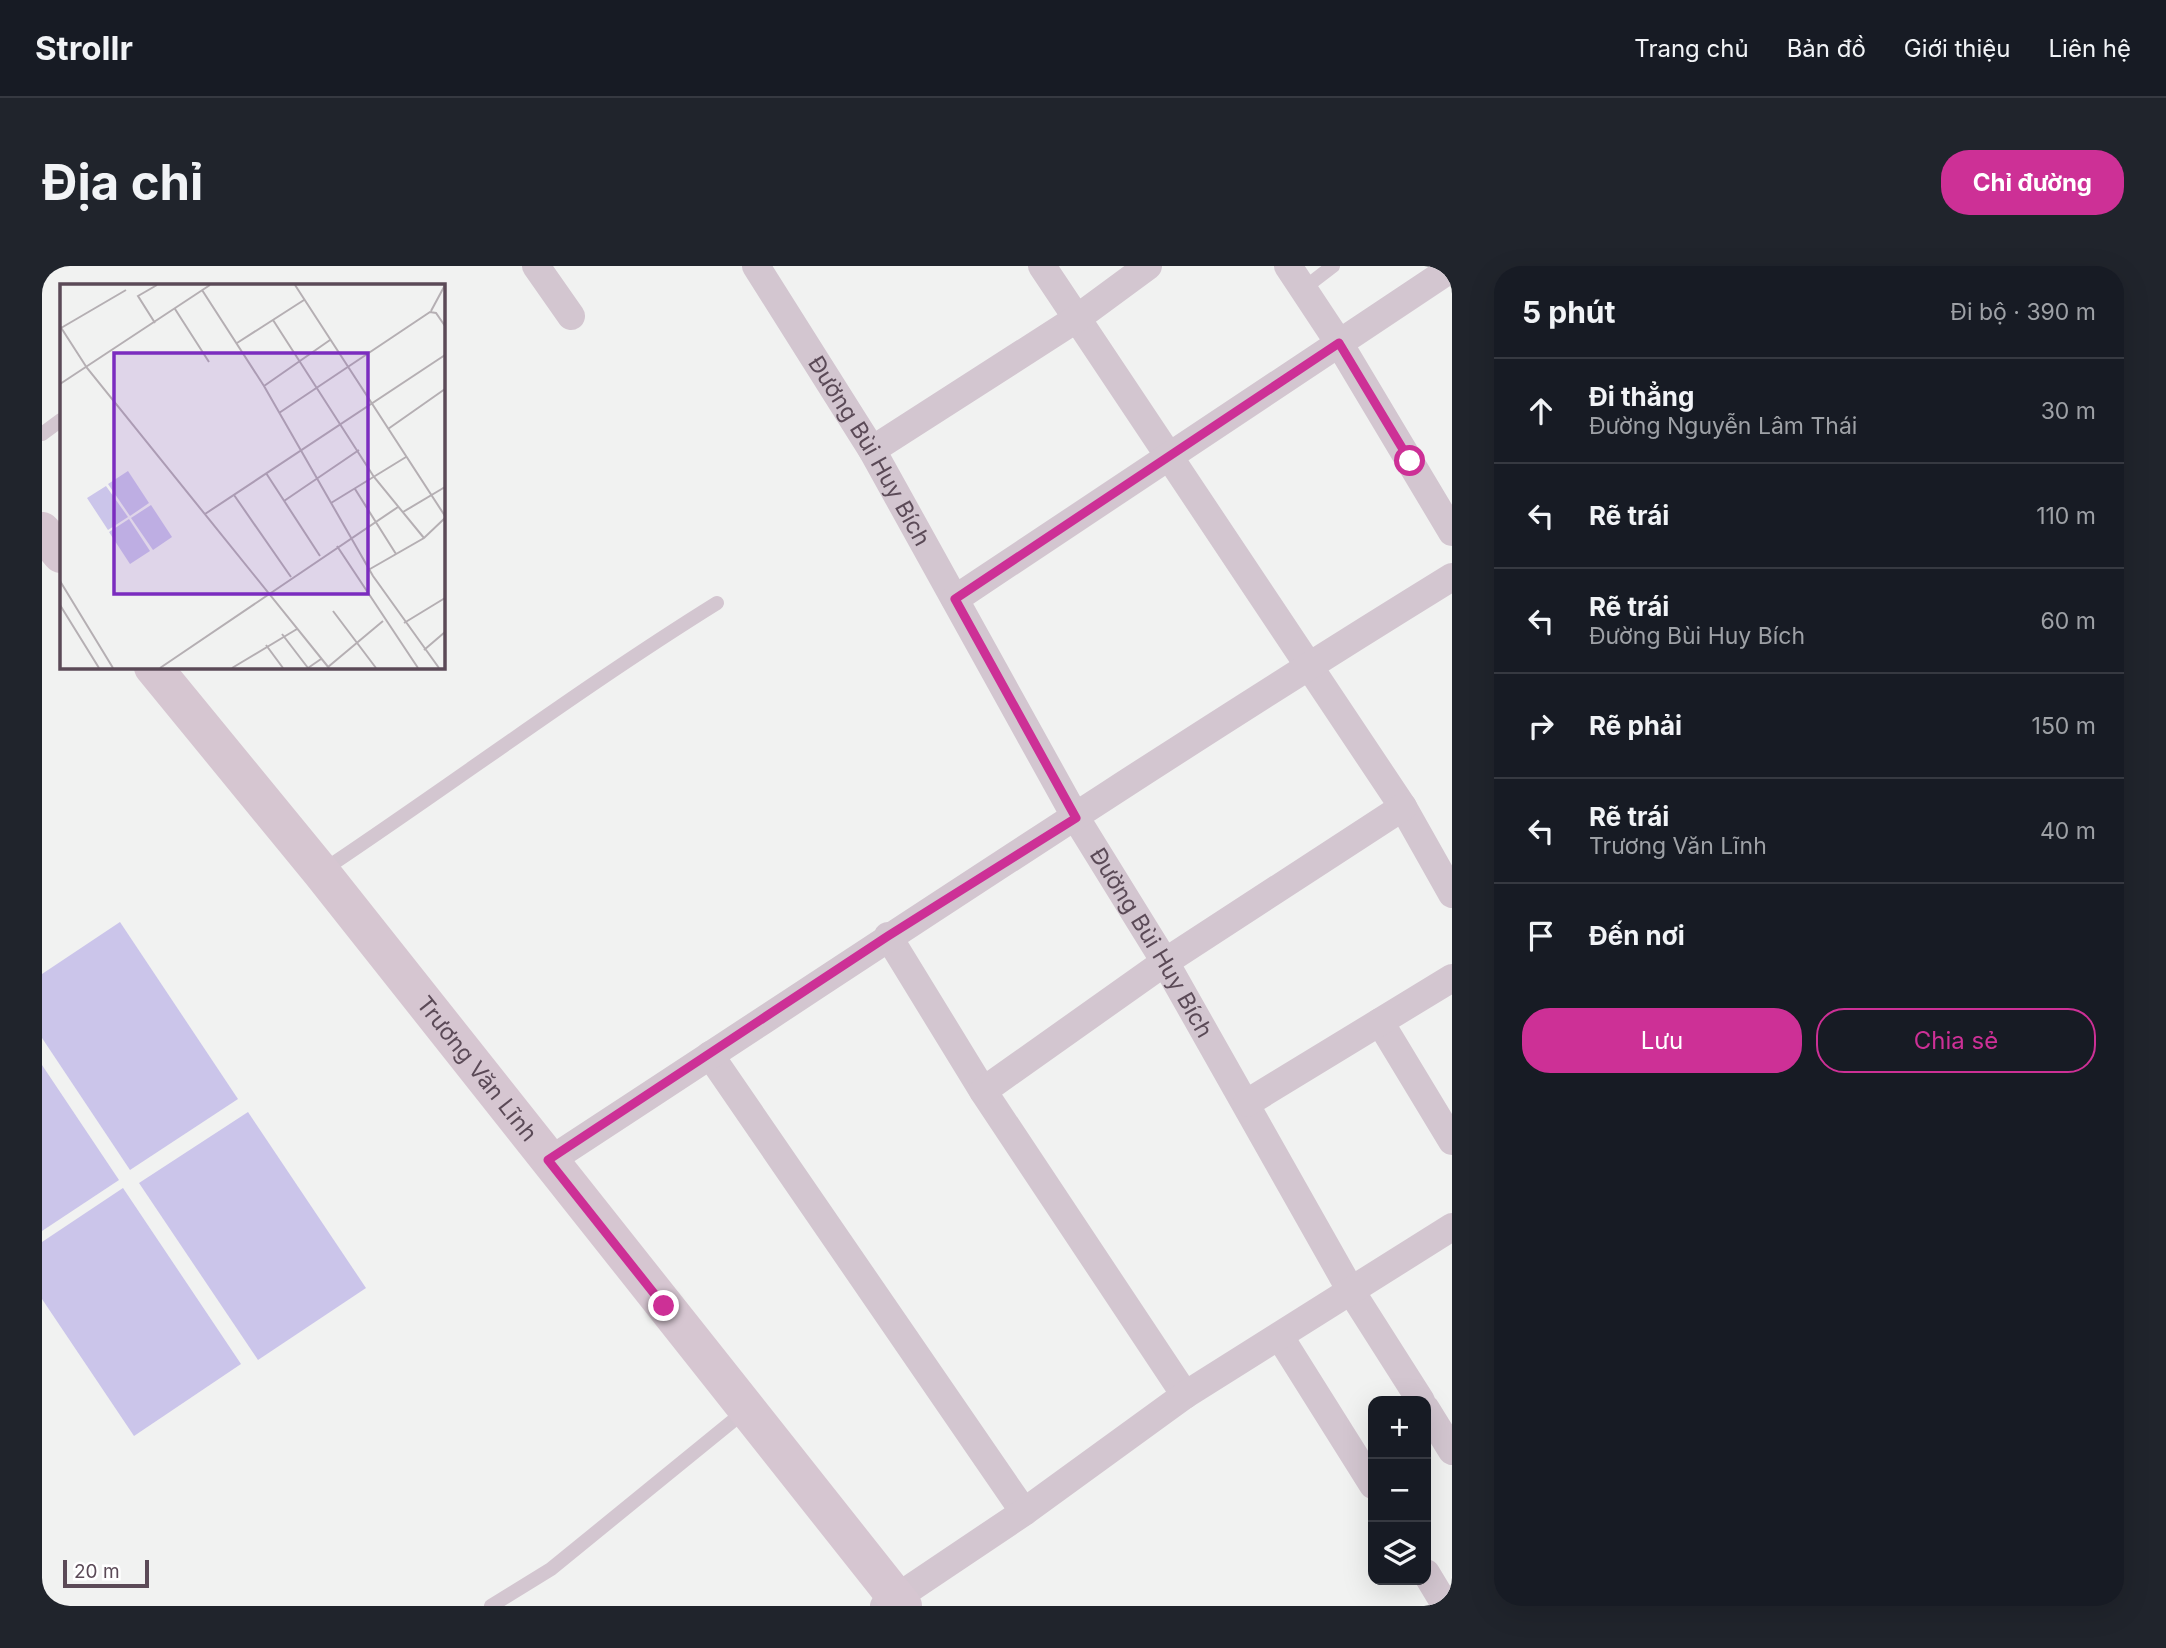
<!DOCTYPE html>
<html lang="vi">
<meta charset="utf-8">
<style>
body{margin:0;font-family:Inter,sans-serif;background:#20242c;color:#f1f3f6}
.controls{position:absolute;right:21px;bottom:21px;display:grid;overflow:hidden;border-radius:14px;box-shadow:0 7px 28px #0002}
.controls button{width:63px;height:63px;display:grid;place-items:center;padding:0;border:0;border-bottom:2px solid #363941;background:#171b24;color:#f1f3f6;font:35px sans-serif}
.scale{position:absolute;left:21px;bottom:18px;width:86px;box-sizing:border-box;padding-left:7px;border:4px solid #5b4a57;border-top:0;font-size:19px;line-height:24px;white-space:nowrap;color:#5b4a57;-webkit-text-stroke:5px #fff;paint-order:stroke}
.stop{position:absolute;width:21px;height:21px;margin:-16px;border:5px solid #cd3096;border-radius:50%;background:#fff}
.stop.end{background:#cd3096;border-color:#fff;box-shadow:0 2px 7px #0008}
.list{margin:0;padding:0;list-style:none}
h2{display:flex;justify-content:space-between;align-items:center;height:91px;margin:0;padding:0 28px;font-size:30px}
h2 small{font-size:23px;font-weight:400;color:#9ea1a6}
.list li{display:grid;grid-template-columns:46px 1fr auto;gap:21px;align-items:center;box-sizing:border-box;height:105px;padding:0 28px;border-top:2px solid #363941}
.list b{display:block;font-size:26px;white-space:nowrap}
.list p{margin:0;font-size:23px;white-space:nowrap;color:#9ea1a6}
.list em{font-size:23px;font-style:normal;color:#9ea1a6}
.actions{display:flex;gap:14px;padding:21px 28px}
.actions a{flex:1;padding:16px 0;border:2px solid #cd3096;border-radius:28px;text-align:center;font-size:24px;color:#cd3096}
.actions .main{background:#cd3096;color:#fff}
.icon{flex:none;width:38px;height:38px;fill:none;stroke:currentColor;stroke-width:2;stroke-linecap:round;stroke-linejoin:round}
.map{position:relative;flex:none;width:1410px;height:1340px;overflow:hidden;border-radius:28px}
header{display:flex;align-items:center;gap:42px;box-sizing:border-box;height:98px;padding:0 35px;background:#171b24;border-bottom:2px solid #363941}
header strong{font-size:33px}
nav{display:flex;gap:38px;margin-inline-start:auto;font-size:24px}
.intro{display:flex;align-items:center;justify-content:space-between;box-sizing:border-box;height:168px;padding:0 42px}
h1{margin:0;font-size:49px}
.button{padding:18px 32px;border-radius:28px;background:#cd3096;color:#fff;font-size:24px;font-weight:700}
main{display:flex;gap:42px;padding:0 42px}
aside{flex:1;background:#171b24;border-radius:28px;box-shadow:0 7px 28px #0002}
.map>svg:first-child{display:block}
</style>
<header>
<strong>Strollr</strong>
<nav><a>Trang chủ</a><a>Bản đồ</a><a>Giới thiệu</a><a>Liên hệ</a></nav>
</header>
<div class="intro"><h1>Địa chỉ</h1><a class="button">Chỉ đường</a></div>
<main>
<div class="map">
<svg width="1410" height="1340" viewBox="0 0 1410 1340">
<rect width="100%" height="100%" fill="#f1f2f1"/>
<g fill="#cbc5ea">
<path d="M78 656 196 833 88 904 0 772V708Z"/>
<path d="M0 799 77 914 0 965Z"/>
<path d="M206 846 324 1022 216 1094 97 917Z"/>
<path d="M81 922 199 1098 92 1170 0 1033V976Z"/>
</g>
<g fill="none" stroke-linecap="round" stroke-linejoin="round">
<g stroke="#d3c6d0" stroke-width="14">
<path d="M1261 23 1291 0"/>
<path d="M0 168 19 154"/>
<path d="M280 605C412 517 540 421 675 337"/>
<path d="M449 1340 509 1303 703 1145"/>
</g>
<g stroke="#d3c6d0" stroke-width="28">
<path d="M494 0 529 50"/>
<path id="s1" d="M714 0 830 184 1034 552 1123 696 1309 1025 1379 1135"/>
<path d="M1000 0 1361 541 1410 628"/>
<path d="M1246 0 1297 77 1410 266"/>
<path d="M830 184 1034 53 1106 0"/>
<path d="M913 333 1410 2"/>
<path d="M846 670 941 825 1143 1129"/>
<path d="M1338 756 1410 875"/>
<path d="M668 789 982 1246"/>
<path d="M941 825 1123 696 1361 541"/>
<path d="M1205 837 1410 712"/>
<path d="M507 895C807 699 1105 499 1410 311"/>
<path d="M1238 1071 1331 1219"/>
<path d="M1384 1143 1410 1185"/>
<path d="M1384 1307 1404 1340"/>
<path d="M842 1340 982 1246 1143 1129 1410 961"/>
</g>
<g stroke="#d6c6d1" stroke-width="38">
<path d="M0 265 19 288"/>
<path id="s2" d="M111 401 279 606 861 1340"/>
</g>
</g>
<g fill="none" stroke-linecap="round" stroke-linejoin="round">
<path stroke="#cd3096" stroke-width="9" d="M622 1040 506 894 846 670 1034 552 913 333 1297 77 1368 195"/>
</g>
<g text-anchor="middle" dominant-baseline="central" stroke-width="7" stroke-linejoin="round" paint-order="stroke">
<g font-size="23" fill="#5b4a57" stroke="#fff">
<text stroke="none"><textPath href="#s1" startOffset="217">Đường Bùi Huy Bích</textPath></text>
<text stroke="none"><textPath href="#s1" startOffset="784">Đường Bùi Huy Bích</textPath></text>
<text stroke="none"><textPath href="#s2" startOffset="516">Trương Văn Lĩnh</textPath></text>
</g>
</g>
<g transform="translate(18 18)">
<rect width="385" height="385" fill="#f1f2f1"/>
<path d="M68 187 89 219 70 232 48 200ZM46 202 68 233 48 246 27 214ZM91 221 112 253 93 266 71 234ZM69 235 90 267 70 280 49 248Z" fill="#cbc5ea"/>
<path fill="none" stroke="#b5afb3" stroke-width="2" d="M235 1 385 232M142 6 204 102 313 292 379 384M115 25 149 78M371 27 385 1M213 36 314 193 364 254M95 39 78 12 97 1M0 42 27 84 269 384M1 44 66 6M177 59 244 16M0 100 150 1M204 102 270 56M219 129 370 28 376 29 385 42M328 145 385 105M206 189 260 272M295 205 336 270M174 211 231 293M224 217 299 166M271 219 346 173M343 228 385 203M145 230 385 71M277 262 358 384M310 285 364 254 385 234M0 297 53 384M0 321 39 384M273 327 316 384M344 339 385 314M222 350 248 384 261 375M206 361 223 384M364 366 385 348M268 383 323 337M100 384 338 223M172 384 237 345"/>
<path fill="#7b2cbf" fill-opacity="0.15" stroke="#7b2cbf" stroke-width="3.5" d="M54 69H308V310H54Z"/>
<rect width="385" height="385" fill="none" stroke="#5b4a57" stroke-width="3.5"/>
</g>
</svg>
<div class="controls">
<button>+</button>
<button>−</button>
<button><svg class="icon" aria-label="layers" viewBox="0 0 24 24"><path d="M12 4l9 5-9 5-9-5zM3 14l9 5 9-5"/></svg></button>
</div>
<div class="scale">20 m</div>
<div class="stop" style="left:1368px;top:195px"></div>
<div class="stop end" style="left:622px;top:1040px"></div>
</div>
<aside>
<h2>5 phút<small>Đi bộ · 390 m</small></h2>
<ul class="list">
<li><svg class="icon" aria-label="ahead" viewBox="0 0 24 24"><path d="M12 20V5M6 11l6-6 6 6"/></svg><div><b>Đi thẳng</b><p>Đường Nguyễn Lâm Thái</p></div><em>30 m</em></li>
<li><svg class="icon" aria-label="left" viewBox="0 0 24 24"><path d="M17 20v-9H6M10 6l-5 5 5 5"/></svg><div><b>Rẽ trái</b></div><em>110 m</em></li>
<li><svg class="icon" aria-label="left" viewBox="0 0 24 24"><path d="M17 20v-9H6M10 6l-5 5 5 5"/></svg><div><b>Rẽ trái</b><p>Đường Bùi Huy Bích</p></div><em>60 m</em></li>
<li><svg class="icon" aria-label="right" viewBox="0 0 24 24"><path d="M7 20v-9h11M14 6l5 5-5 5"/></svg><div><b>Rẽ phải</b></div><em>150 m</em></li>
<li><svg class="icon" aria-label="left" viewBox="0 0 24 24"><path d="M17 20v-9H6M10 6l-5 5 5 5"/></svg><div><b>Rẽ trái</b><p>Trương Văn Lĩnh</p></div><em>40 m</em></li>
<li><svg class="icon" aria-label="arrive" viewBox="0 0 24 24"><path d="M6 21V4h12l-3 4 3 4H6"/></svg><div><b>Đến nơi</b></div></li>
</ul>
<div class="actions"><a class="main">Lưu</a><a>Chia sẻ</a></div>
</aside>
</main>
